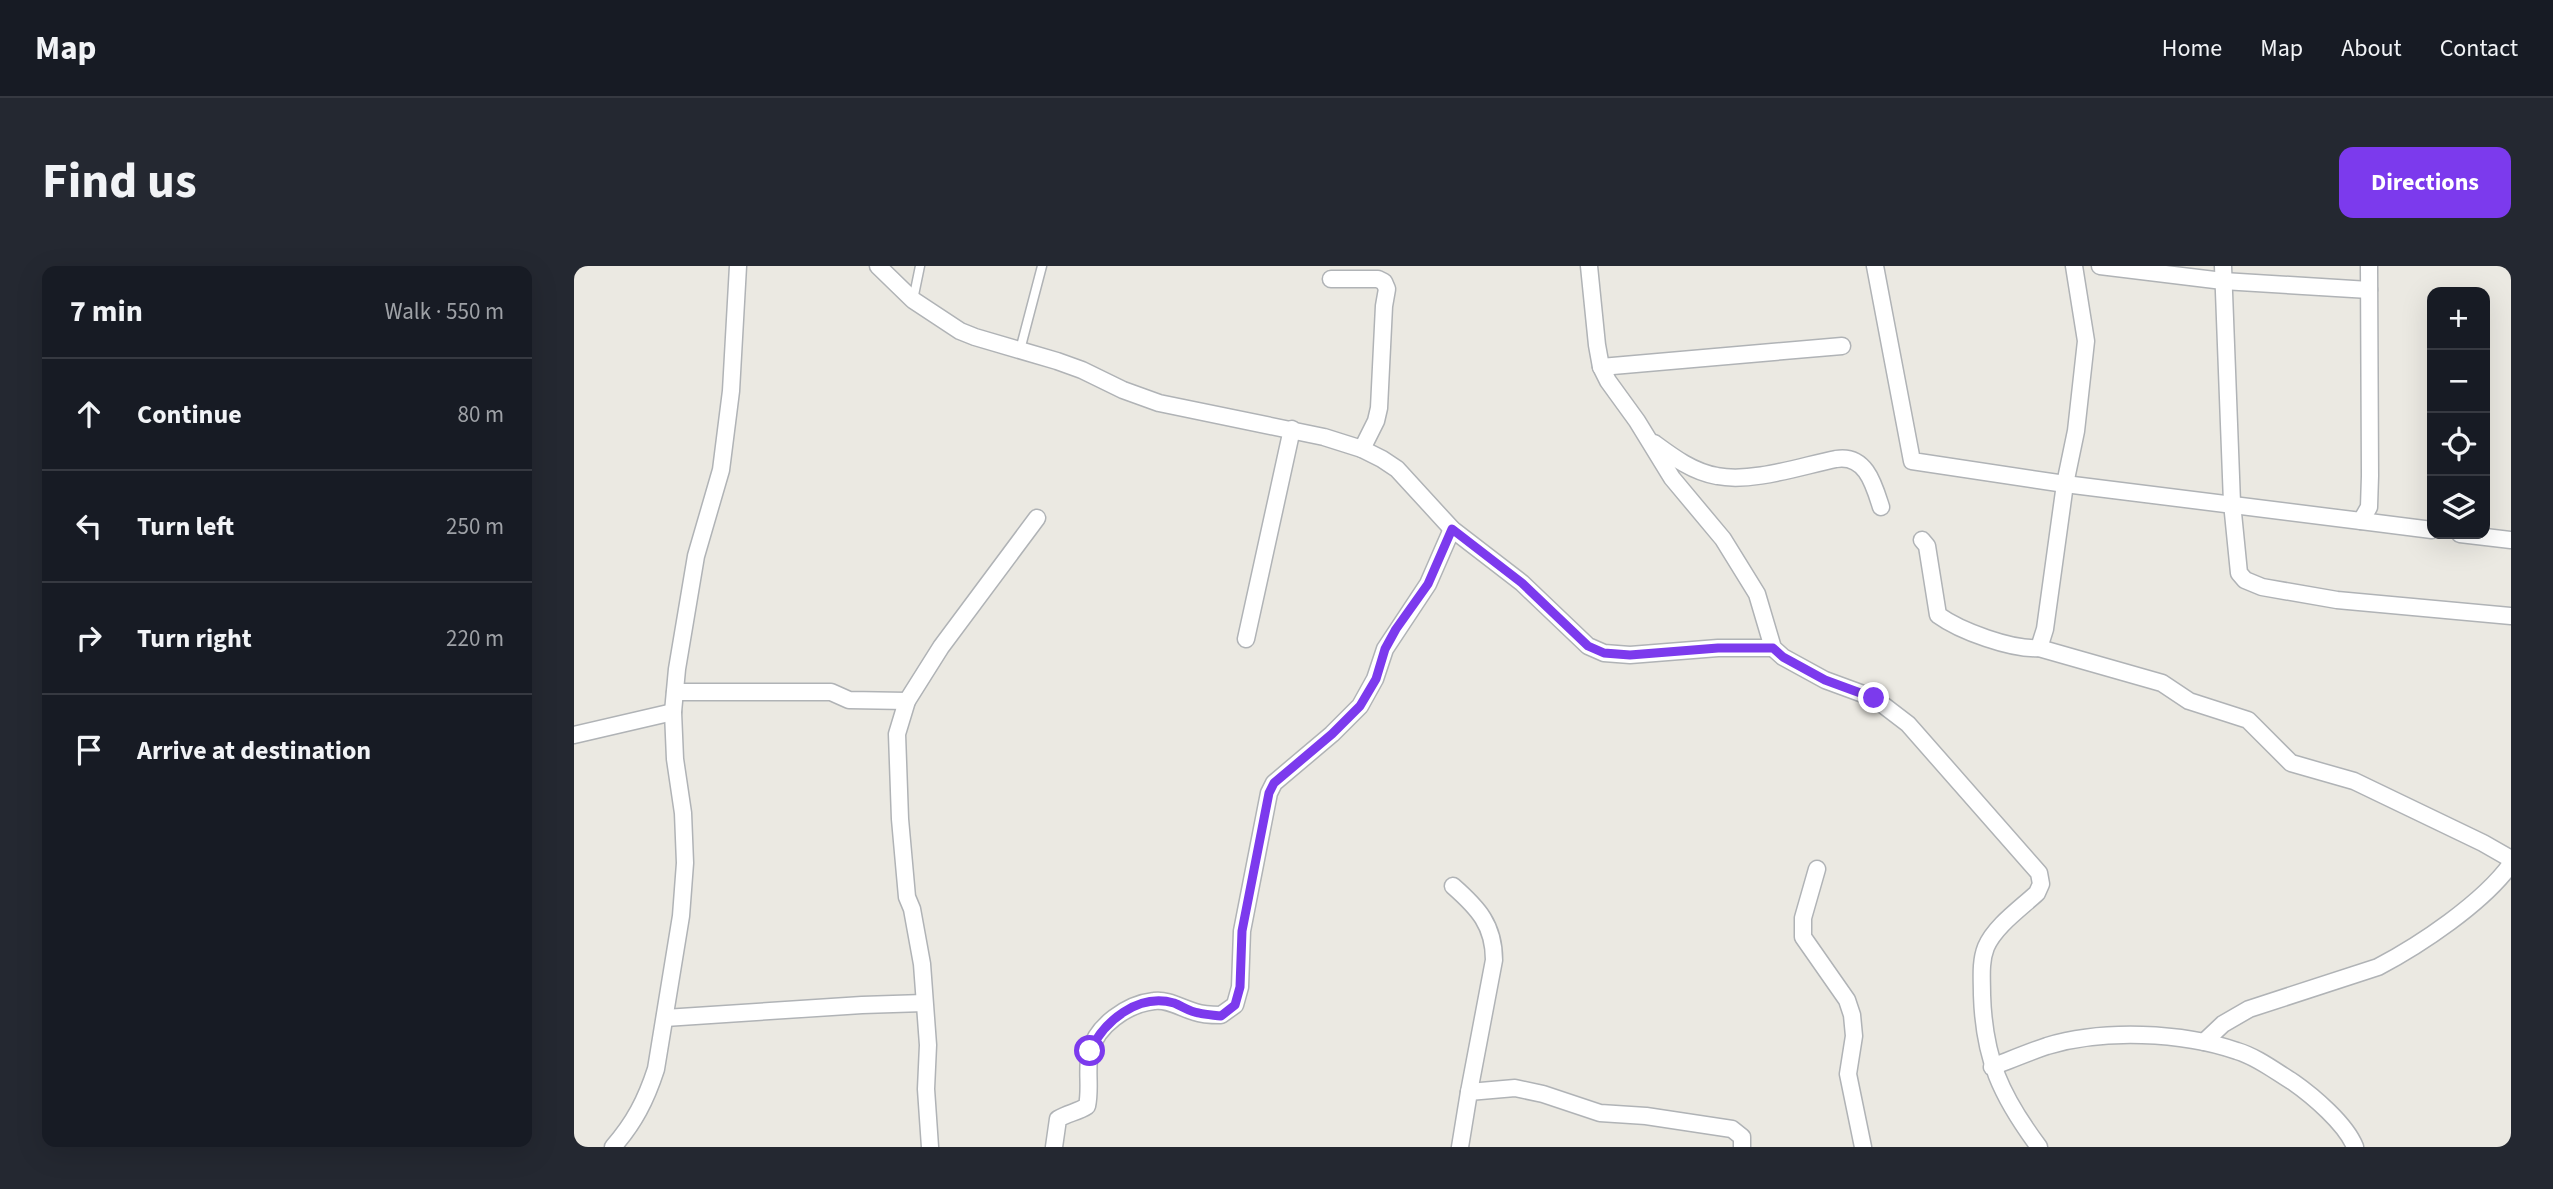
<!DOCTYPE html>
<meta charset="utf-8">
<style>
body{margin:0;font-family:"Source Sans 3",sans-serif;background:#242831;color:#f1f3f6}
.controls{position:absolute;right:21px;top:21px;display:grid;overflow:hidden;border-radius:14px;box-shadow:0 7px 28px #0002}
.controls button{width:63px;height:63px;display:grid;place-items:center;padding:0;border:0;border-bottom:2px solid #363941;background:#171b24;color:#f1f3f6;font:35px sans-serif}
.stop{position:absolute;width:21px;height:21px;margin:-16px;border:5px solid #7c3aed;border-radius:50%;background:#fff}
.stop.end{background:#7c3aed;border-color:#fff;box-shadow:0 2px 7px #0008}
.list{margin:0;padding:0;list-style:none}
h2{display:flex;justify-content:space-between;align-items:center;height:91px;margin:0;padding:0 28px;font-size:30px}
h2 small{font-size:23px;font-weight:400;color:#9ea1a6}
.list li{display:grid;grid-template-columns:46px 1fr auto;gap:21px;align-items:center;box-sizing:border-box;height:112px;padding:0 28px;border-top:2px solid #363941}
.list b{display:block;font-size:26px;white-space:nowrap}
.list em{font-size:23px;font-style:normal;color:#9ea1a6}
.icon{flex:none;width:38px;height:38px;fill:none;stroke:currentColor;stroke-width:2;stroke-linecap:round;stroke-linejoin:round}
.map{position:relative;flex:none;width:1937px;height:881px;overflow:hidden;border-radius:14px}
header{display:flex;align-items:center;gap:42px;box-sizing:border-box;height:98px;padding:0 35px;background:#171b24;border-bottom:2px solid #363941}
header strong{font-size:33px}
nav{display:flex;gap:38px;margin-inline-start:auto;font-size:24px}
.intro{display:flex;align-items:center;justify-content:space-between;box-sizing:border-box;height:168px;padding:0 42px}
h1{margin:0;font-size:49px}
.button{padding:18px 32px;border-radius:14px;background:#7c3aed;color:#fff;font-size:24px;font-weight:700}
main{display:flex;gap:42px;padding:0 42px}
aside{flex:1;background:#171b24;border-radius:14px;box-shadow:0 7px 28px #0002}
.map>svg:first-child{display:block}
</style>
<header>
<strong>Map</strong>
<nav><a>Home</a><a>Map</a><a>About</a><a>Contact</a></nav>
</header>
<div class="intro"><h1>Find us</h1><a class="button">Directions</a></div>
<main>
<aside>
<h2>7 min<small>Walk · 550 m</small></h2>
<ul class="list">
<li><svg class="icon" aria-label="ahead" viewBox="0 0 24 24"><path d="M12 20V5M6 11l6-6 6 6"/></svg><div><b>Continue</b></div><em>80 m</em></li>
<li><svg class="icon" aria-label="left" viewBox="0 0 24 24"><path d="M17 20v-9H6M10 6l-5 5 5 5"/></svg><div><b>Turn left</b></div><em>250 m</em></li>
<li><svg class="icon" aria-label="right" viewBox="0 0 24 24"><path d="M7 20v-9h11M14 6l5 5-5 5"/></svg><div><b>Turn right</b></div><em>220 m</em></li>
<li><svg class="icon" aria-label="arrive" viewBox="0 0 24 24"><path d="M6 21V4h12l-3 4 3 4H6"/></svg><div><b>Arrive at destination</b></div></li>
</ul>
</aside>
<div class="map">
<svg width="1937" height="881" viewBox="0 0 1937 881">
<rect width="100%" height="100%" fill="#ebe9e2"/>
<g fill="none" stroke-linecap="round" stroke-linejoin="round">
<g stroke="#b0b3b6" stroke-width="11">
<g id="lane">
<path d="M339 34 346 0"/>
<path d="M446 84 468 0"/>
</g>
</g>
<g stroke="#b0b3b6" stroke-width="19">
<g id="street">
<path d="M304 0 339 34 386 65 401 71 483 95 508 104 549 124 585 137 750 171 788 183 808 193 823 203 878 263 948 317 1014 380 1030 387 1056 389 1144 382H1199"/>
<path d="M1015 0 1023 79 1027 101 1034 115 1063 155 1098 212 1149 273 1183 328 1199 382 1209 391 1251 414 1300 432 1334 458 1465 607 1467 618 1463 627C1447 642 1421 660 1412 681 1406 696 1408 713 1408 729 1410 793 1427 830 1465 881"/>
<path d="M1301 0 1338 195 1491 218 1787 255 1795 241 1796 210 1795 0"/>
<path d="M1526 0 1649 15 1795 24"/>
<path d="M1649 0 1658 237 1665 307 1671 314 1688 321 1763 334 1937 350"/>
<path d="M757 13H804L810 16 813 23 810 40 805 142 802 155 788 183"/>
<path d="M1027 101 1268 80"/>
<path d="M1080 177C1099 191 1119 206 1143 210 1178 217 1227 200 1262 193 1292 188 1300 219 1307 241"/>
<path d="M1787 255 1858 264"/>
<path d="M1886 268 1937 274"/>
<path d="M1348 274 1353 280 1364 349C1386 365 1438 384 1465 382L1471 363 1491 218 1502 165 1512 75 1500 0"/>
<path d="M672 373 718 163"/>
<path d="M1465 382 1588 417 1615 435 1674 454 1717 497 1780 515 1909 577 1937 593"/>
<path d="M101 426H257L275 434 333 435"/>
<path d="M0 469 99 446"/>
<path d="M1243 603 1229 652V671L1273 734 1278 749 1280 770 1274 808 1289 881"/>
<path d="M879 620C904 642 920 659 920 694L895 826"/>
<path d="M91 752 288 739 350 737"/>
<path d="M1630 776 1649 758 1675 743 1804 701C1846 679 1909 637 1937 598"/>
<path d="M1418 801C1436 794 1455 786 1473 780 1529 763 1608 766 1663 785 1683 791 1701 805 1719 816 1739 830 1772 858 1781 881"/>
<path d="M39 881C60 857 72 834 82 803L107 650 111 597 109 547 101 493 99 446 103 403 122 290 147 204 157 125 164 0"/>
<path d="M356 881 352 823 354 779 348 698 338 643 333 631 326 553 323 468 333 435 367 381 463 252"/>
<path d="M480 881 484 853C494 847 504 846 513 840 517 822 512 804 516 786 522 760 553 738 580 735 594 733 607 742 621 746 629 749 639 749 647 749L661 739 666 721 668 665 695 527 700 517 758 468 786 440 801 413 811 383 854 318 878 263"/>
<path d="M886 881 895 826 941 822 969 828 1026 847 1072 850 1158 863 1168 871V881"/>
</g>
</g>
<use href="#lane" stroke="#fff" stroke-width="8"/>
<use href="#street" stroke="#fff" stroke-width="16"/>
</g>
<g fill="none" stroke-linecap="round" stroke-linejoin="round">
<path stroke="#7c3aed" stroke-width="9" d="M516 785C530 755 564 727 600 737 608 740 616 746 625 747 632 749 640 749 647 750L661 739 666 721 668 665 695 527 700 517 758 468 786 440 802 413 811 383 822 363 854 318 878 263 948 317 1014 380 1030 387 1056 389 1144 382H1199L1209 391 1251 414 1300 432"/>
</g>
</svg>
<div class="controls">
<button>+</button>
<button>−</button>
<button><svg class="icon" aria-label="locate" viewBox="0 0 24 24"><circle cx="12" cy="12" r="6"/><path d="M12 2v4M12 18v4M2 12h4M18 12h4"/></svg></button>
<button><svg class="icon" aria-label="layers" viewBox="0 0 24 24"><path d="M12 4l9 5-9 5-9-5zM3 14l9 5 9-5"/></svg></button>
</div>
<div class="stop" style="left:516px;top:785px"></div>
<div class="stop end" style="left:1300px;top:432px"></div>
</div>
</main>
